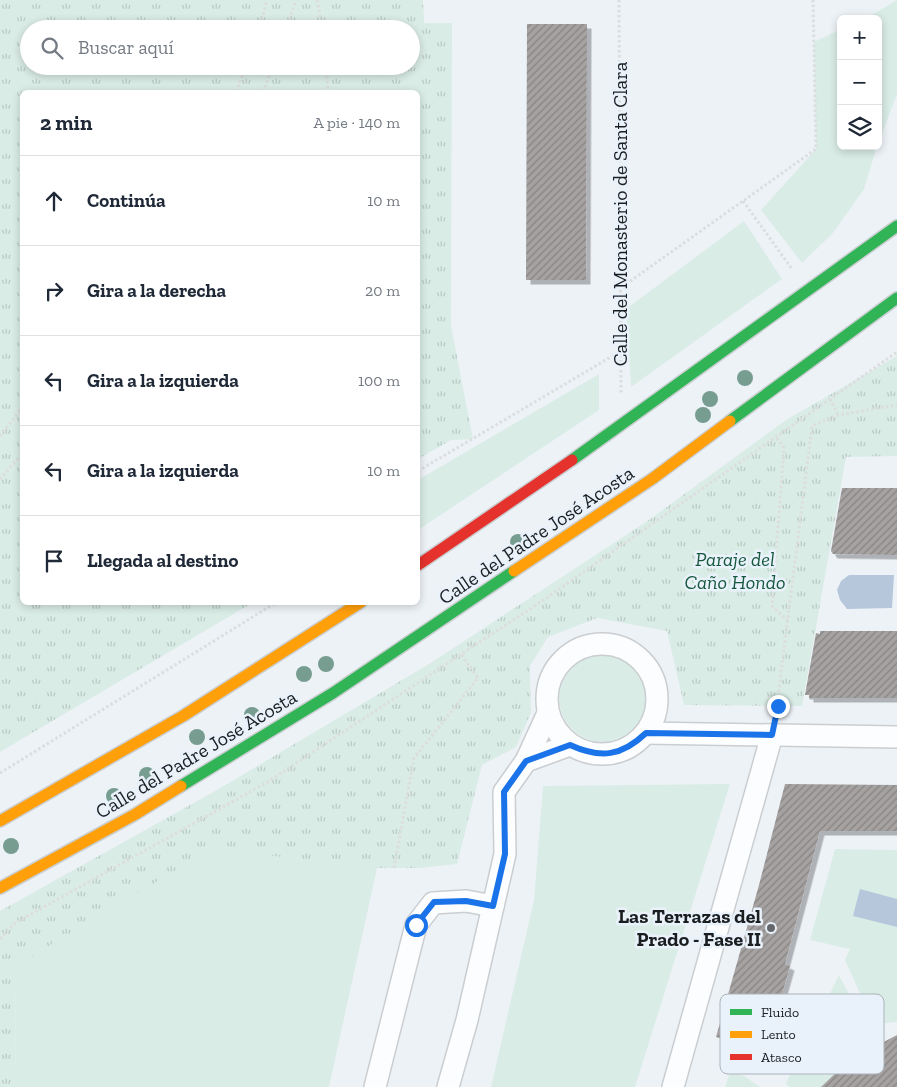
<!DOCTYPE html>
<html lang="es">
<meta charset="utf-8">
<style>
body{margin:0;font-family:"Zilla Slab",serif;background:#f6f6f7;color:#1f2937}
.controls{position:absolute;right:15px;top:15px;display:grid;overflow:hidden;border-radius:8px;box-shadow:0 2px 8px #0003}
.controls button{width:45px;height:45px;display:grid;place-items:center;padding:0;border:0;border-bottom:1px solid #e0e1e3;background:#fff;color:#1f2937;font:25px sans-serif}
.stop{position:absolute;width:15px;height:15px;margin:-11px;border:4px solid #1a73e8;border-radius:50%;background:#fff}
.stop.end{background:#1a73e8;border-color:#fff;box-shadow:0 1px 5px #0008}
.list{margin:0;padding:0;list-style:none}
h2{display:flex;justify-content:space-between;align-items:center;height:65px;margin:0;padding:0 20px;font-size:21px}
h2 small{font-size:16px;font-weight:400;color:#747a83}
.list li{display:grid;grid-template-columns:32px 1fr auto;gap:15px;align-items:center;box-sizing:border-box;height:90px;padding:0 20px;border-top:1px solid #e0e1e3}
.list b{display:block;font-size:19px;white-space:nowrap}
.list em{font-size:16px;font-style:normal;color:#747a83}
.icon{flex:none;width:28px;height:28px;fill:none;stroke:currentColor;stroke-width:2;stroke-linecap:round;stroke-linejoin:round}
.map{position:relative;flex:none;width:897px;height:1087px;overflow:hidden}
.search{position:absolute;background:#fff;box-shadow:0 2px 8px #0003;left:20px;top:20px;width:400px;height:55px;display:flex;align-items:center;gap:12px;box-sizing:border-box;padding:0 18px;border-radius:28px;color:#747a83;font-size:19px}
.panel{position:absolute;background:#fff;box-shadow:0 2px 8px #0003;left:20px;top:90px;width:400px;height:515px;border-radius:8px}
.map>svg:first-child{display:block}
</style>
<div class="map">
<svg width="897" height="1087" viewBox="0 0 897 1087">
<defs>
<pattern id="park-tufts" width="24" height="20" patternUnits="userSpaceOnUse" patternTransform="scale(1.25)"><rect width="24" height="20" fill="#daece6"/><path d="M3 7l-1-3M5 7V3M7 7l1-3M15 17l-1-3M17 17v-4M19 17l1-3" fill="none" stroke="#bacac5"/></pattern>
<pattern id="building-hatch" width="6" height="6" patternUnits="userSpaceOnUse" patternTransform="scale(1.25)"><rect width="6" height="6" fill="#a5a2a1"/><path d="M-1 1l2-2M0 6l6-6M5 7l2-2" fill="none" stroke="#868383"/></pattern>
<filter id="shadow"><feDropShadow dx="4.5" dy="4.5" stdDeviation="0" flood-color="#0004"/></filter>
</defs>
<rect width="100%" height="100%" fill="#edf2f7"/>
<g fill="#daece6">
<path d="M897 0V94L878 144V19H865Z"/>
<path d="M841 29V146H877L864 189 833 233 802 263 761 210 816 149 814 42Z"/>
<path d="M744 221 782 279 631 387 626 309Z"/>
<path d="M599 374V410L418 530V480Z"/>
<circle cx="603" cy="698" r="44"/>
<path d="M730 784 635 1087H491L534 900 543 786Z"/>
<path d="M212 849 377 868 329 1087H16L15 966Z"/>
<path d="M835 849 897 850V1022L874 1024 845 960 850 949 810 940Z"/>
<path d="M839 975 866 1027V1051L840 1068 843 1072 832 1077 821 1087H789L786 1083Z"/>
<path d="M730 1072 744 1076 760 1087H725Z"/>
</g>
<g fill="url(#park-tufts)" fill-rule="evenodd">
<path d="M0 0H423L424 23H452L451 326 473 439 451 440 418 459V92H22V602L252 603 0 752ZM29 29H411V66H29Z"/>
<path d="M897 356V456L846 457 802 706 684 705 667 631 597 618 548 637 530 666 531 713 516 747 482 765 457 864 420 868H377L212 849 15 966 16 1087H0V911L217 790 429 664 649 520 786 420Z"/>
</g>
<g fill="#b6c7dc">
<path d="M849 575H894L892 608 847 609 840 600 837 590 841 581Z"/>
<path d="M860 889 897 899V927L853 916Z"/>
</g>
<g fill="url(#building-hatch)" filter="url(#shadow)">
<path d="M527 24H587L586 280H526Z"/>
<path d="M842 488H897V555L833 554 831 551Z"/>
<path d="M820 631H897V698H809V695H805L816 633 820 634Z"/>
<path d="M785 784 897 785V831H820L785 964 790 966 774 1023 767 1029 755 1026 749 1047 716 1037 759 885Z"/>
<path d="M897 1035V1087H821L842 1067 859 1055Z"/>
</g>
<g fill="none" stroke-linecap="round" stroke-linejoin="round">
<g stroke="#caced1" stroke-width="24">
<g id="street">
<circle cx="602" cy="699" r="55"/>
<path d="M646 733 897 737"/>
<path d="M526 761 570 745"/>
<path d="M375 1087 416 925 433 903 466 901 493 906"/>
<path d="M448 1087 467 1020 505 854 504 792 526 761 548 713"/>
<path d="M673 1087 772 735"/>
</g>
</g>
<g stroke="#caced1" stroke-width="14">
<g id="fast">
<path d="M730 421 897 298"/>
<path d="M572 460 897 226"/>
<path d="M181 786 333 693 514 571"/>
</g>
</g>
<g stroke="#caced1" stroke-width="14">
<g id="slow">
<path d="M514 571 652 479 730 421"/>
<path d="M0 821 183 716 361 602"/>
<path d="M0 888 134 815 181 786"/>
</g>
</g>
<g stroke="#caced1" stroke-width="14">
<path id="jam" d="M418 565 572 460"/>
</g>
<g stroke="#dcddde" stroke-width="3" stroke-dasharray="2.5 2.5" stroke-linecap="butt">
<path d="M317 0 322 29"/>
<path d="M619 0 621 394"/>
<path d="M259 29 267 0"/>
<path d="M286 29 296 0"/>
<path d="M326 66 328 92"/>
<path d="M237 92 239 83 247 66"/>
<path d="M263 92 273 66"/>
<path d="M743 201 792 269"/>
<path d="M622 287 816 149 813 0"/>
<path d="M830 399 838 415"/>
<path d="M0 436 22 408"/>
<path d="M777 438 784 448 772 606 788 621"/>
<path d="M418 471 621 351"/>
<path d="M0 479 22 454"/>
<path d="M776 712 812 426 838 415 897 405"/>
<path d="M0 773 277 602"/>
<path d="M394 868 414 758 478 678 461 654"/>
<path d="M0 939 15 923 266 783 545 599 897 352"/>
</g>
<use href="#street" stroke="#fcfdfe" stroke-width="21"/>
<use href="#fast" stroke="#30b455" stroke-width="11"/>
<use href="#slow" stroke="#ff9f0a" stroke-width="11"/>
<use href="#jam" stroke="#e5322d" stroke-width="11"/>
</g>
<g fill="#779d91">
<circle cx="745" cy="378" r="8"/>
<circle cx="710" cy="399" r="8"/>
<circle cx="703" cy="415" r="8"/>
<circle cx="518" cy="542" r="8"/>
<circle cx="326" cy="664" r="8"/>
<circle cx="304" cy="674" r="8"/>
<circle cx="252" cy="715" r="8"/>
<circle cx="197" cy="737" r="8"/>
<circle cx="147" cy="775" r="8"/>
<circle cx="114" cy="796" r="8"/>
<circle cx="11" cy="846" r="8"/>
</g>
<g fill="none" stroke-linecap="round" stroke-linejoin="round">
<path stroke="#1a73e8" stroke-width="6" d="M416 925 434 902 466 901 493 906 505 854 504 792 526 761 570 745C601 759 622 756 646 733L772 735 778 706"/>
</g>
<circle fill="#64686c" stroke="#e9f2fb" stroke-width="2" cx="771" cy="928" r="5"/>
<g text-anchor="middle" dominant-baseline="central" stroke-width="5" stroke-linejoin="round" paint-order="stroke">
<g font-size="20" fill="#1a1e21" stroke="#e9f2fb">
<text transform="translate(620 214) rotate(-90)">Calle del Monasterio de Santa Clara</text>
<text transform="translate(536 535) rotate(-34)">Calle del Padre José Acosta</text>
<text transform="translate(196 754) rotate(-31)">Calle del Padre José Acosta</text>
</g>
<g font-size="20" font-style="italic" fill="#17583e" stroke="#e9f2fb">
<text x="735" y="559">Paraje del<tspan x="735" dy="23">Caño Hondo</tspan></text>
</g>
<g font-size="20" font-weight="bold" fill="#1a1e21" stroke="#e9f2fb" text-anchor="end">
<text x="761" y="916">Las Terrazas del<tspan x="761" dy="23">Prado - Fase II</tspan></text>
</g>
</g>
<rect x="720" y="994" width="164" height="80" rx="8" fill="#e9f2fb" stroke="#abb2ba" stroke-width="1"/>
<rect x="730" y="1009" width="22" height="6" fill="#30b455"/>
<rect x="730" y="1031" width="22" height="7" fill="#ff9f0a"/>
<rect x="730" y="1054" width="22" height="6" fill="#e5322d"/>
<g font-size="14" fill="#1a1e21">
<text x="761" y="1017">Fluido</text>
<text x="761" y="1039">Lento</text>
<text x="761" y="1062">Atasco</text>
</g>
</svg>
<div class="controls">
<button>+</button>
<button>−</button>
<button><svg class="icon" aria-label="layers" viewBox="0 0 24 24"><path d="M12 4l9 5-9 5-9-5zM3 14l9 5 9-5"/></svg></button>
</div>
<div class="stop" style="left:416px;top:925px"></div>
<div class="stop end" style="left:778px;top:706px"></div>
<div class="search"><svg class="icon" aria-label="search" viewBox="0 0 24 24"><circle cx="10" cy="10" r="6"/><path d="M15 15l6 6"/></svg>Buscar aquí</div>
<section class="panel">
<h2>2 min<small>A pie · 140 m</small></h2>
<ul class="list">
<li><svg class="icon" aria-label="ahead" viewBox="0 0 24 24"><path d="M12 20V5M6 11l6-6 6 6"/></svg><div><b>Continúa</b></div><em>10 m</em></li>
<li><svg class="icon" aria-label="right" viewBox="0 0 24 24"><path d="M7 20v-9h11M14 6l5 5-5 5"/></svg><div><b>Gira a la derecha</b></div><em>20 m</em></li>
<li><svg class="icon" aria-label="left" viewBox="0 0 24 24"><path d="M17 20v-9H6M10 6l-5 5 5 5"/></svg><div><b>Gira a la izquierda</b></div><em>100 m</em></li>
<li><svg class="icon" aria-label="left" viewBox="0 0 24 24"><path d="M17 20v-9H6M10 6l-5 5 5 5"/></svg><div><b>Gira a la izquierda</b></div><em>10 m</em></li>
<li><svg class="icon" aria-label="arrive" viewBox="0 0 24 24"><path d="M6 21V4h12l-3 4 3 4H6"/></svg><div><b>Llegada al destino</b></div></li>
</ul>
</section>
</div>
